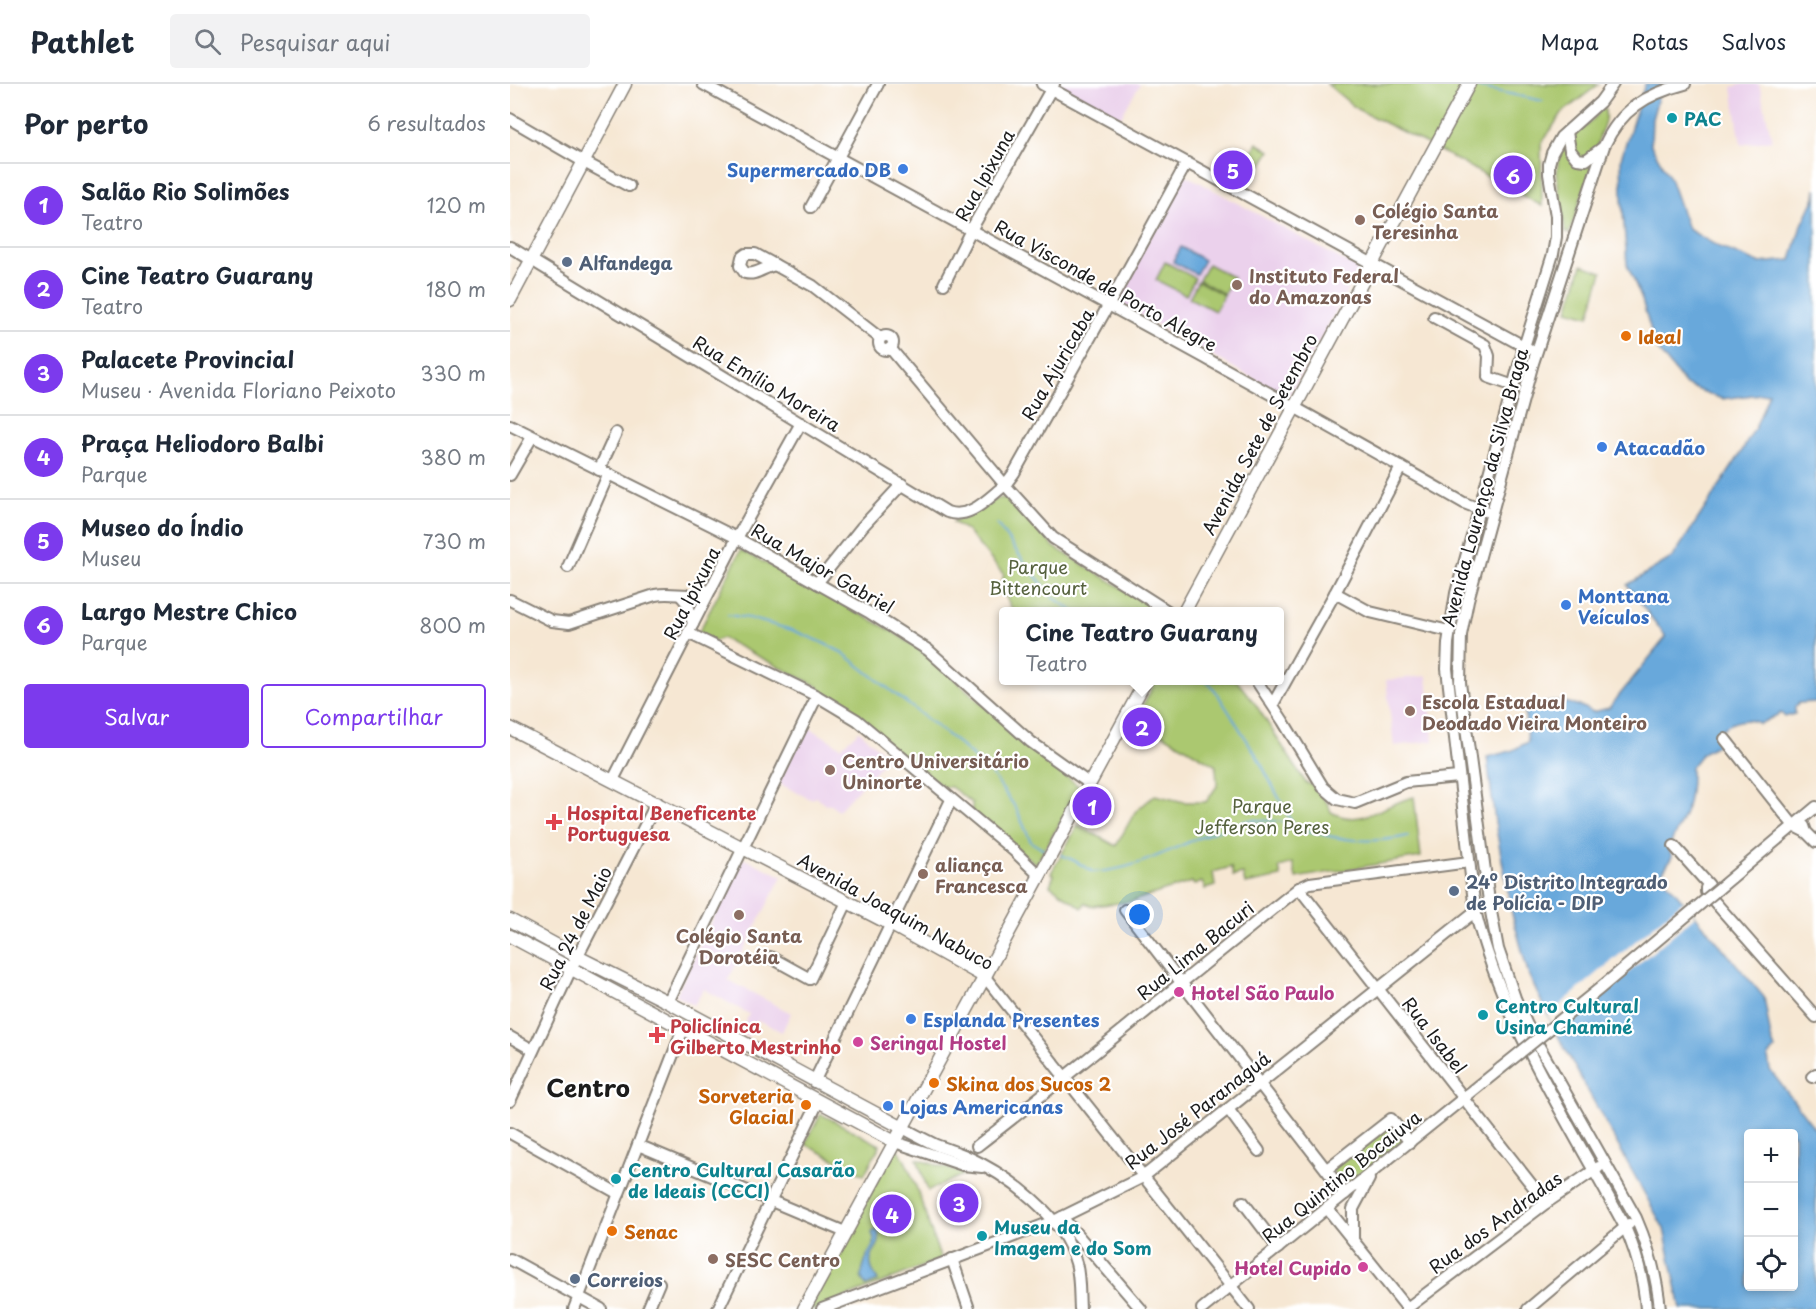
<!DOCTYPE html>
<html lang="pt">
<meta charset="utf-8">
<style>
body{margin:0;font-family:"Playpen Sans",sans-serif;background:#f2f2f3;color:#1f2937}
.controls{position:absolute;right:18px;bottom:18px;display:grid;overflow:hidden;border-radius:6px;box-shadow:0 3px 9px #0003}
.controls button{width:54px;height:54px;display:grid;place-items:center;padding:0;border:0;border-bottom:2px solid #e0e1e3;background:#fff;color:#1f2937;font:30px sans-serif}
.you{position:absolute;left:630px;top:831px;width:21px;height:21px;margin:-15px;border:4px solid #fff;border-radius:50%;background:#1a73e8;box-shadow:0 0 0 9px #1a73e833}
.badge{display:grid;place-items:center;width:39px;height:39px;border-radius:50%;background:#7c3aed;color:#fff;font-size:20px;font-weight:700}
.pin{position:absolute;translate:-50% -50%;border:3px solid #fff;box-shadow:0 2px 6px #0006}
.popup{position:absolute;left:489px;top:523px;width:285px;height:78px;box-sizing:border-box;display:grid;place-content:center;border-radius:6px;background:#fff;filter:drop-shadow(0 2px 4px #0005);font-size:20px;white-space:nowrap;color:#747a83}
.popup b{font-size:22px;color:#1f2937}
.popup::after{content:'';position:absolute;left:50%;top:100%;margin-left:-12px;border:12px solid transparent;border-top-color:#fff}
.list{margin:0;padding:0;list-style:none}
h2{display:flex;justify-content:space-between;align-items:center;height:78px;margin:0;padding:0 24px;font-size:26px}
h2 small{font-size:20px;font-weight:400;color:#747a83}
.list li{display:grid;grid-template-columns:39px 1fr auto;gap:18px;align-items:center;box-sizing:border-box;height:84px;padding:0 24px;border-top:2px solid #e0e1e3}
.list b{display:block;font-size:22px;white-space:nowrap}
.list p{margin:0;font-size:20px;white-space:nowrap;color:#747a83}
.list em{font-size:20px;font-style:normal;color:#747a83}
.actions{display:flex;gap:12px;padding:18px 24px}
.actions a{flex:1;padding:14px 0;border:2px solid #7c3aed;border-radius:6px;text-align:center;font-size:21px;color:#7c3aed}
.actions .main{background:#7c3aed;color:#fff}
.icon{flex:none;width:33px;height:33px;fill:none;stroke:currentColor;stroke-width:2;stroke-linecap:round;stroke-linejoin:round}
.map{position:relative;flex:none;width:1306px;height:1225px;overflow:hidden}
header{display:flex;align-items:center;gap:36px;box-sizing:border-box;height:84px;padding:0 30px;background:#fff;border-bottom:2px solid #e0e1e3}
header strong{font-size:28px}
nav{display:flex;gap:33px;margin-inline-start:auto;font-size:21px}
.search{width:420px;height:54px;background:#f2f2f3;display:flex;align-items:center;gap:15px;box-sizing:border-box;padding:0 21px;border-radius:6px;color:#747a83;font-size:22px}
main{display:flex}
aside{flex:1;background:#fff}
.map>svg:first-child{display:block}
</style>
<header>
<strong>Pathlet</strong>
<div class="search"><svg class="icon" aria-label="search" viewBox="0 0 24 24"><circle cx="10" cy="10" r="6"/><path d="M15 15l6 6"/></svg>Pesquisar aqui</div>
<nav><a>Mapa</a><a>Rotas</a><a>Salvos</a></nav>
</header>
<main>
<aside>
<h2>Por perto<small>6 resultados</small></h2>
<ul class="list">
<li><span class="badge">1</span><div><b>Salão Rio Solimões</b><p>Teatro</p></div><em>120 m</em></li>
<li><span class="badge">2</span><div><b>Cine Teatro Guarany</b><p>Teatro</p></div><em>180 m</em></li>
<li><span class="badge">3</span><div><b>Palacete Provincial</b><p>Museu · Avenida Floriano Peixoto</p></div><em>330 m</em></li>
<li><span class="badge">4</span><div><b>Praça Heliodoro Balbi</b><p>Parque</p></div><em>380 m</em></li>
<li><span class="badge">5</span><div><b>Museo do Índio</b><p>Museu</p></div><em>730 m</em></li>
<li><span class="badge">6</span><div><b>Largo Mestre Chico</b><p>Parque</p></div><em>800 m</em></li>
</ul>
<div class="actions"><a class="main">Salvar</a><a>Compartilhar</a></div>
</aside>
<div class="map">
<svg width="1306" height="1225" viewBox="0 0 1306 1225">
<rect width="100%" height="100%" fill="#fff"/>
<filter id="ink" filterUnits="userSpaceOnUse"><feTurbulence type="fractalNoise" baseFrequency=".0167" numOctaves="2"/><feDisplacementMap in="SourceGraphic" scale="12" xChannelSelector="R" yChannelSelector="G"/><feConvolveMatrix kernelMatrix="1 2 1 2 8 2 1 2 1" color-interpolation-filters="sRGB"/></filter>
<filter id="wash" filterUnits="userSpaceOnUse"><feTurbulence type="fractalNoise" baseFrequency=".008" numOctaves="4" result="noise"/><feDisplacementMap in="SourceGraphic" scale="24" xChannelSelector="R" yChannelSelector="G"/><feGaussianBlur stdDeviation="1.35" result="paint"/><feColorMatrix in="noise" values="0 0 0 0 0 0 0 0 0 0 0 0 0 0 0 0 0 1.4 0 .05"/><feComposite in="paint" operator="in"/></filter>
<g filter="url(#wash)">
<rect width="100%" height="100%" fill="#f6e7d3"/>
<g fill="#ebd1ec">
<path d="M551 0H630L609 36 549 2Z"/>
<path d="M1233 0H1249L1262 56 1231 61 1222 3Z"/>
<path d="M674 90 849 185 778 314 605 217Z"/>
<path d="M917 592 923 657 884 662 876 596Z"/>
<path d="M297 642 331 663 349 647 378 673 328 727 321 720 315 721 307 713 300 715 268 699Z"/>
<path d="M233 774 272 792 218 896 281 929 272 948 248 936 238 953 230 949 239 930 194 905 184 921 166 911Z"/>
</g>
<g fill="#abc86f" stroke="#647246" stroke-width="1.5">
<path d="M817 0H1089L1052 29 1031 60 1032 122 917 60 847 25Z"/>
<path d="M1094 23C1100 39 1086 51 1087 67L1059 150 1055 148C1053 119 1038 83 1056 57 1061 51 1066 50 1071 46 1080 40 1087 30 1094 23Z"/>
<path d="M747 59 760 67 742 96 729 88Z"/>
<path d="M655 178 685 194 676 211 646 196Z"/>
<path d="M698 180 723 193 714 210 689 196Z"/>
<path d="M1072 181 1092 188 1079 232 1058 226Z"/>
<path d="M688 197 714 211 705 227 679 214Z"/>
<path d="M491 414 499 415 544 463 650 527H506L501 523 490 501 494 491 456 446 443 438 445 436C462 435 474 418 491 414Z"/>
<path d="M231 466 380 546 416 570 523 665 568 702 569 706 526 780 462 729V719L441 703H433L311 609 309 603 212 554 204 557 192 552 189 548Z"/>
<path d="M646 597H727L746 621 796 699 803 701 818 720 821 728C852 745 875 719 904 713L911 773 786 794 783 779 769 783 771 793 735 800 733 790 723 792 721 783 703 788 705 802 695 805 692 798 684 801 682 798 619 818 581 822 575 819 572 824 540 801 544 791 541 789 568 741 606 762 625 728 645 711 674 718H696L707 702 706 682 626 634Z"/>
<path d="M311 1030 370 1061 354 1091 295 1060Z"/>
<path d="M881 1036 897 1055 836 1104 821 1085Z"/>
<path d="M386 1061C408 1095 416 1138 431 1175L306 1225H299Z"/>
<path d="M407 1075 455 1090 418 1107Z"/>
</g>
<g fill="#68a8db" stroke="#42627c" stroke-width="1.5" fill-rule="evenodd">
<path d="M1135 0H1152L1142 35 1141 61 1160 94 1178 145 1207 162 1249 179 1281 176 1290 145 1305 113 1306 104V618L1289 619 1285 623V630L1275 633 1271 629 1250 640C1238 632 1220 638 1210 647L1214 652C1208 664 1198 664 1191 671 1187 675 1185 679 1181 683 1182 720 1175 732 1158 764L1162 773 1151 791 1254 913 1261 954 1265 965 1258 973 1260 986 1306 1046V1225H1171L1154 1145 1050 956 1019 892 1002 830 985 739 977 673 1001 667 1018 658 1014 623C1041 617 1058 614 1083 628L1099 624 1156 553 1117 501 1163 473 1229 372 1246 342 1259 309 1212 315 1176 301 1146 264 1132 216 1117 180 1112 115 1111 74ZM1238 1050H1284V1202H1238Z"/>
<path d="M671 163 694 176 686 190 663 178Z"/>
<path d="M365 1146 368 1147C373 1162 363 1164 361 1174 359 1184 365 1190 368 1197L356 1202 351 1193C352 1187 354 1179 357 1173 361 1163 367 1161 362 1149Z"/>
</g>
<path fill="#f6e7d3" d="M1173 817 1185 832 1047 949 1038 931Z"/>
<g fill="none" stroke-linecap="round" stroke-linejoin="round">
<g stroke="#68a8db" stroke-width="2">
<path d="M963 2 1033 17"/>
<path d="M487 440 518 483 544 514 565 528"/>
<path d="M218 531 239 534 282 546 309 557 333 569 449 660 480 688 506 724 521 758 534 766"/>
<path d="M695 596 705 606 747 672 782 739"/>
<path d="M551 771C561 774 574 782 583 788 631 786 667 760 712 745 722 742 732 737 742 736 751 736 775 737 783 740 787 741 791 745 795 746 833 757 860 760 898 752"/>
</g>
</g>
</g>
<g filter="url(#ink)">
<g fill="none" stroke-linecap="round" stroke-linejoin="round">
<g stroke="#898278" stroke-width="14">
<g id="minor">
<path d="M193 0C447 140 703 275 954 419L975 427"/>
<path d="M532 0 1019 265"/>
<path d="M1103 0 1090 18 1051 53 1042 69 1039 80V90L1046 132V153L1043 170 1014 263 946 509 938 559 937 585 965 827C994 942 1060 1040 1115 1143 1127 1170 1134 1196 1136 1225"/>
<path d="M0 35 74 78 119 102"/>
<path d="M1057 48 1060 66 1067 75 1076 76 1092 64"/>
<path d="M301 123 368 0"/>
<path d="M0 163 437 428C460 436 478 414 495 401L543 454 659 528"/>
<path d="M236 170H245L265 181C254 183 246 192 235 189L230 182 232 173Z"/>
<path d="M265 181 303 202 370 254"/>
<path d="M434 200 461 146 544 0"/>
<path d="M924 233 975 261 979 272 978 293 1004 302"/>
<circle cx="376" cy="259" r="7"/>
<path d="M380 264 495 401 504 389 598 222 676 80"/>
<path d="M0 341 227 454 360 529 418 566 521 658 580 700"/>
<path d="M89 386 106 349"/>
<path d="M0 391 22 353"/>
<path d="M58 483 98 391"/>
<path d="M307 499 352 443 392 400"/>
<path d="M825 509 860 528 939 547"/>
<path d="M171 512 178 520 183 540"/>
<path d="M0 516 42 537 59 539 145 511C167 507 179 517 201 505"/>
<path d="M178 549 307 612 347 636 504 767 530 792"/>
<path d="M746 596 773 637 813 703 827 715 845 719 896 698 948 693"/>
<path d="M763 620 825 509 891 383"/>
<path d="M1215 655 1284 742 1296 748"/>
<path d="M103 696 227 454 291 339"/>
<path d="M1294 742 1296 748 1306 758"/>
<path d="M1164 762 1199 801 1196 804V808L1306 933"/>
<path d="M1256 765 1306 723"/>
<path d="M789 804 1036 1119"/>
<path d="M615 826 835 1110"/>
<path d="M260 873 300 895 337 818"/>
<path d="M475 893 739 1225"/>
<path d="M158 918 307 612"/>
<path d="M0 953 23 966"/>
<path d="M1302 993 1306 990"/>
<path d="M304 998 441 716"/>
<path d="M0 1017 61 885 147 718"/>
<path d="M718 1025 749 1067"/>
<path d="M393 1044C404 1050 415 1056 426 1061 436 1065 447 1068 456 1072 499 1092 553 1131 566 1179 570 1193 569 1210 570 1225"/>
<path d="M0 1049 109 1110"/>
<path d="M385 1058 453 1081 472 1083"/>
<path d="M128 1061 335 1148"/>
<path d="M467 1062C576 978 681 890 789 804L800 799 959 778"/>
<path d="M817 1085 881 1035 900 1058"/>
<path d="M733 1118 768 1164"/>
<path d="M817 1124 898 1225"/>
<path d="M552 1133 631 1225"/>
<path d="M843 1156V1125L859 1095"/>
<path d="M0 1175 91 1225"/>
<path d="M442 1175 459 1225"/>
<path d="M64 1225 173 945"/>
<path d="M138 1225 149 1199"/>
<path d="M208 1225 308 1018"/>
<path d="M312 1225 544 1137 633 1093 968 825"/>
<path d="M692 1225 991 984"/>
<path d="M896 1225 1036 1119 1089 1083"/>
<path d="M1018 1225 1119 1140"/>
<path d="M1150 1225C1147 1192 1139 1164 1126 1134L1017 941 1005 914 988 865 979 817 950 599 951 551 958 516 1023 279 1094 62C1111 25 1137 10 1175 0"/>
</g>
</g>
<g stroke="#898278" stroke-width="15">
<g id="major">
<path d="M0 216 115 0"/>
<path d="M674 528 959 0"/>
<path d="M0 644 380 840 475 893"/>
<path d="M0 836 68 873 158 918 393 1044"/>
<path d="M0 852 385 1058"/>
<path d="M294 1225 636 596"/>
</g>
</g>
<use href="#minor" stroke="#fff" stroke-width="10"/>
<use href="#major" stroke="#fff" stroke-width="12"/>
<g stroke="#898278" stroke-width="14" stroke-linecap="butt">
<path id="minor-bridge" d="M991 984 1088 906 1256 765"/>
</g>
<use href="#minor-bridge" stroke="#fff" stroke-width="10"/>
</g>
</g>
<g fill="#0f9aa8" stroke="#fff" stroke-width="2">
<circle cx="1162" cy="34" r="6"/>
<circle cx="973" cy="931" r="6"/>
<circle cx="106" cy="1095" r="6"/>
<circle cx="472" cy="1152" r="6"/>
</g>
<g fill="#3f7fe0" stroke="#fff" stroke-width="2">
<circle cx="393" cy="85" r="6"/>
<circle cx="1092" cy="363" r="6"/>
<circle cx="1056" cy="521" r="6"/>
<circle cx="401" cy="935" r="6"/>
<circle cx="378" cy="1022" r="6"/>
</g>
<g fill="#8d6e63" stroke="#fff" stroke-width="2">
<circle cx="850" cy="136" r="6"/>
<circle cx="727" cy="201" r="6"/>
<circle cx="900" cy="627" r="6"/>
<circle cx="320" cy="686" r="6"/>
<circle cx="413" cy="790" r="6"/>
<circle cx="229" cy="831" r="6"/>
<circle cx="203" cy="1175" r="6"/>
</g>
<g fill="#5c6f8a" stroke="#fff" stroke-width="2">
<circle cx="57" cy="178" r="6"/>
<circle cx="944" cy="807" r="6"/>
<circle cx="65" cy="1195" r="6"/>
</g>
<g fill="#e8710a" stroke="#fff" stroke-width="2">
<circle cx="1116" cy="252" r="6"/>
<circle cx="424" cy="999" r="6"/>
<circle cx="296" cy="1021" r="6"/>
<circle cx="102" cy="1147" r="6"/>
</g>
<g fill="#e0444e" stroke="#fff" stroke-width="2">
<path d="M41 729h6v6h6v6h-6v6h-6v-6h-6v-6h6z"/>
<path d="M144 942h6v6h6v6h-6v6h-6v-6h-6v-6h6z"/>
</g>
<g fill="#d1479c" stroke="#fff" stroke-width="2">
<circle cx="669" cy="908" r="6"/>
<circle cx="348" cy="958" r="6"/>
<circle cx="853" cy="1183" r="6"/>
</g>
<g text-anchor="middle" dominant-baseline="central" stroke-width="4.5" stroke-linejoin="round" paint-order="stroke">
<g font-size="18" font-weight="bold" fill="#0d838f" stroke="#fff" text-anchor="start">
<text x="1174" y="34">PAC</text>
<text x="985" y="921">Centro Cultural<tspan x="985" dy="21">Usina Chaminé</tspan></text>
<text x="118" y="1085">Centro Cultural Casarão<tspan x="118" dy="21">de Ideais (CCCI)</tspan></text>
<text x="484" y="1142">Museu da<tspan x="484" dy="21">Imagem e do Som</tspan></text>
</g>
<g font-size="18" font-weight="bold" fill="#366cbe" stroke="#fff" text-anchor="start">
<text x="381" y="85" text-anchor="end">Supermercado DB</text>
<text x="1104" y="363">Atacadão</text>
<text x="1068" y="511">Monttana<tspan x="1068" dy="21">Veículos</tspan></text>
<text x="413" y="935">Esplanda Presentes</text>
<text x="390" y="1022">Lojas Americanas</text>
</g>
<g font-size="18" fill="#1c1c1c" stroke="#fff">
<text transform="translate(474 91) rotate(-61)">Rua Ipixuna</text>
<text transform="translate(596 201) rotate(29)">Rua Visconde de Porto Alegre</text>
<text transform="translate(547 280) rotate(-60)">Rua Ajuricaba</text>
<text transform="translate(257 299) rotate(31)">Rua Emílio Moreira</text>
<text transform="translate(749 350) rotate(-62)">Avenida Sete de Setembro</text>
<text transform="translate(974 403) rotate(-75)">Avenida Lourenço da Silva Braga</text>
<text transform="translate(313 484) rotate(30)">Rua Major Gabriel</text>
<text transform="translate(181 509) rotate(-63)">Rua Ipixuna</text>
<text transform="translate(386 827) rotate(29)">Avenida Joaquim Nabuco</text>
<text transform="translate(65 844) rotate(-63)">Rua 24 de Maio</text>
<text transform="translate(685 866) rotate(-39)">Rua Lima Bacuri</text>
<text transform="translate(925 951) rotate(52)">Rua Isabel</text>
<text transform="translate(687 1026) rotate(-38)">Rua José Paranaguá</text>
<text transform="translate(831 1092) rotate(-39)">Rua Quintino Bocaiuva</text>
<text transform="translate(985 1138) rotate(-36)">Rua dos Andradas</text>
</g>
<g font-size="18" font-weight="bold" fill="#785e54" stroke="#fff" text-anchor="start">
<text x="862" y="126">Colégio Santa<tspan x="862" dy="21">Teresinha</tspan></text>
<text x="739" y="191">Instituto Federal<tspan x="739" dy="21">do Amazonas</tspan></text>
<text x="912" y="617">Escola Estadual<tspan x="912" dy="21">Deodado Vieira Monteiro</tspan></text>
<text x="332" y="676">Centro Universitário<tspan x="332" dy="21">Uninorte</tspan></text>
<text x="425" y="780">aliança<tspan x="425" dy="21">Francesca</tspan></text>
<text x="229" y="851" text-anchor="middle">Colégio Santa<tspan x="229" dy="21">Dorotéia</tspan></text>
<text x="215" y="1175">SESC Centro</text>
</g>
<g font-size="18" font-weight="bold" fill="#4e5e75" stroke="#fff" text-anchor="start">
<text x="69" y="178">Alfandega</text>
<text x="956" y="797">24º Distrito Integrado<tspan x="956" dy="21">de Polícia - DIP</tspan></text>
<text x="77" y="1195">Correios</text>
</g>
<g font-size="18" font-weight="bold" fill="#c56008" stroke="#fff" text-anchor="start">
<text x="1128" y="252">Ideal</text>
<text x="436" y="999">Skina dos Sucos 2</text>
<text x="284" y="1011" text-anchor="end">Sorveteria<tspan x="284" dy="21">Glacial</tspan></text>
<text x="114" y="1147">Senac</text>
</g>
<g font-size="18" fill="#55613d" stroke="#fff">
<text x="528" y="482">Parque<tspan x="528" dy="21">Bittencourt</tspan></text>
<text x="752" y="721">Parque<tspan x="752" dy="21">Jefferson Peres</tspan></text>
</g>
<g font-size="18" font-weight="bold" fill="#be3a42" stroke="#fff" text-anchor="start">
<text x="57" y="728">Hospital Beneficente<tspan x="57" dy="21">Portuguesa</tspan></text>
<text x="160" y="941">Policlínica<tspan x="160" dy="21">Gilberto Mestrinho</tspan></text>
</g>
<g font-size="18" font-weight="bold" fill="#b23c85" stroke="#fff" text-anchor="start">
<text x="681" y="908">Hotel São Paulo</text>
<text x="360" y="958">Seringal Hostel</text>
<text x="841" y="1183" text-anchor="end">Hotel Cupido</text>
</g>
<g font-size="24" font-weight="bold" fill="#1c1c1c" stroke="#fff">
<text x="78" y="1003">Centro</text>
</g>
</g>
</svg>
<div class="controls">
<button>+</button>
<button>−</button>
<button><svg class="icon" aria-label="locate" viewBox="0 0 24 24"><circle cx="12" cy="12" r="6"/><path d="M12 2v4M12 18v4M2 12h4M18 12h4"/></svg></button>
</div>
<div class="you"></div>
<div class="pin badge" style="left:582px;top:722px">1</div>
<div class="pin badge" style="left:632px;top:643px">2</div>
<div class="popup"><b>Cine Teatro Guarany</b>Teatro</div>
<div class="pin badge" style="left:449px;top:1119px">3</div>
<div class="pin badge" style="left:382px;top:1130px">4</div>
<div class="pin badge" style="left:723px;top:86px">5</div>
<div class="pin badge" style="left:1003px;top:91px">6</div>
</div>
</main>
